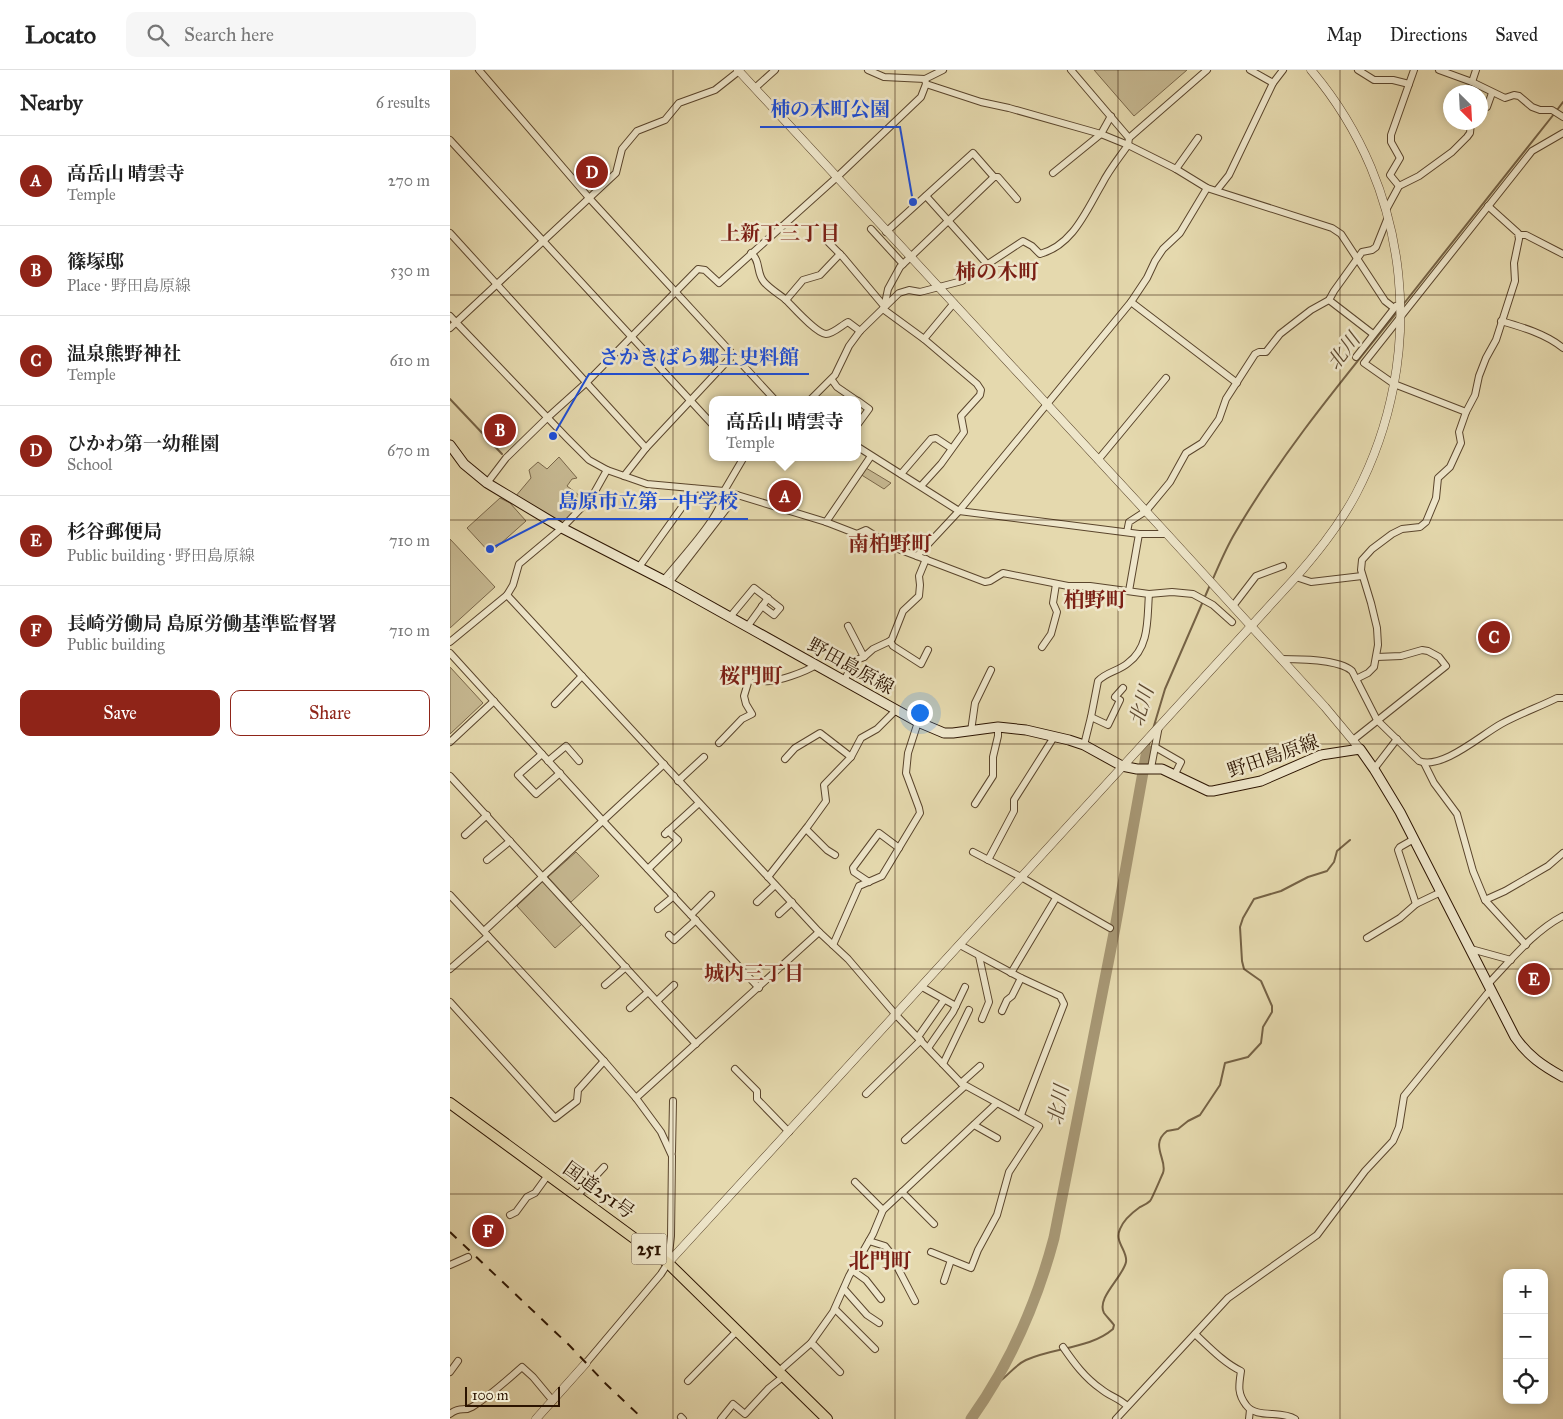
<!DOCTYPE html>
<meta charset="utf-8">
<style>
body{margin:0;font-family:"IM FELL Great Primer","Noto Serif JP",serif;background:#f6f6f6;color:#222}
.controls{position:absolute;right:15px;bottom:15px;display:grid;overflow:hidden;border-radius:10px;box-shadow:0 2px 8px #0003}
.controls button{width:45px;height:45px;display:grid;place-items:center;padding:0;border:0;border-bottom:1px solid #e0e0e0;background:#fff;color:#222;font:25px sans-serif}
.compass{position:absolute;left:993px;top:15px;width:45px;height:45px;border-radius:50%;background:#fff;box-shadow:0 2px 8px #0003;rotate:156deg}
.scale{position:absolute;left:15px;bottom:12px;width:95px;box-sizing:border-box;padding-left:5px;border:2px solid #2c1401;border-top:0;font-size:14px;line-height:18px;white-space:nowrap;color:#2c1401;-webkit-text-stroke:4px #eee6ca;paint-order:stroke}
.you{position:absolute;left:469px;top:642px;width:18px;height:18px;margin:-12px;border:4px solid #fff;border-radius:50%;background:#1a73e8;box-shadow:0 0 0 8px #1a73e833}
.badge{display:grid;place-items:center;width:32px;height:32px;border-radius:50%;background:#8f2418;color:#fff;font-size:16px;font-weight:700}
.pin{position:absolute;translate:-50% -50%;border:2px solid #fff;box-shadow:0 1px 5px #0006}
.popup{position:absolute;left:259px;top:326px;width:152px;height:65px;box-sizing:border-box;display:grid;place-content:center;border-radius:10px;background:#fff;filter:drop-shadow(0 1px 4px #0005);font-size:16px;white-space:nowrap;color:#767676}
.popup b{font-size:19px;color:#222}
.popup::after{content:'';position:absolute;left:50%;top:100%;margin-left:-10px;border:10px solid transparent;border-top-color:#fff}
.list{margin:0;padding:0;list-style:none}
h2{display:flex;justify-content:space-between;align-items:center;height:65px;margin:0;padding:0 20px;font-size:21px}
h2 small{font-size:16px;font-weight:400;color:#767676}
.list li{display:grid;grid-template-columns:32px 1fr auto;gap:15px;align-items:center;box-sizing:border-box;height:90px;padding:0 20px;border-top:1px solid #e0e0e0}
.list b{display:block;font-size:19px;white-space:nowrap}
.list p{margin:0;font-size:16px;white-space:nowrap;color:#767676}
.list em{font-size:16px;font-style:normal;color:#767676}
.actions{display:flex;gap:10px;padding:15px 20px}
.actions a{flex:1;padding:11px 0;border:1px solid #8f2418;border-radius:10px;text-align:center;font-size:18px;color:#8f2418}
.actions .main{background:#8f2418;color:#fff}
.icon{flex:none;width:28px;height:28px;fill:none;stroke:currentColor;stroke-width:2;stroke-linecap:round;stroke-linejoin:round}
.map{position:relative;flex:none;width:1113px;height:1349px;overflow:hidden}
header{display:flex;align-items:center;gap:30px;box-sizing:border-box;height:70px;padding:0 25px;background:#fff;border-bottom:1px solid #e0e0e0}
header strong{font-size:24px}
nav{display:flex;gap:28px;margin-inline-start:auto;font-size:18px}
.search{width:350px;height:45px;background:#f6f6f6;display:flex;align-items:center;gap:12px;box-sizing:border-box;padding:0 18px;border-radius:10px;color:#767676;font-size:19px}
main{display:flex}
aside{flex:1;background:#fff}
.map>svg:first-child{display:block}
</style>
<header>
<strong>Locato</strong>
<div class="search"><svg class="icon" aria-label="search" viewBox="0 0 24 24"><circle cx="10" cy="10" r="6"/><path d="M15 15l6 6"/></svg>Search here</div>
<nav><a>Map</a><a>Directions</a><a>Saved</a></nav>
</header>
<main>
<aside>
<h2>Nearby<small>6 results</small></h2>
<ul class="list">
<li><span class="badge">A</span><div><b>高岳山 晴雲寺</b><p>Temple</p></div><em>270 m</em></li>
<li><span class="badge">B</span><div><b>篠塚邸</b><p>Place · 野田島原線</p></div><em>530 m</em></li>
<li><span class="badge">C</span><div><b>温泉熊野神社</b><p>Temple</p></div><em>610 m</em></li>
<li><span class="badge">D</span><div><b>ひかわ第一幼稚園</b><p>School</p></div><em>670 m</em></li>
<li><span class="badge">E</span><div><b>杉谷郵便局</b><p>Public building · 野田島原線</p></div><em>710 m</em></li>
<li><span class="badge">F</span><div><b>長崎労働局 島原労働基準監督署</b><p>Public building</p></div><em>710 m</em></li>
</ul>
<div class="actions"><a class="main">Save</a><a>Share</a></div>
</aside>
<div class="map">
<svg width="1113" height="1349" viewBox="0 0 1113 1349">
<rect width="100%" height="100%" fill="#e5d9ae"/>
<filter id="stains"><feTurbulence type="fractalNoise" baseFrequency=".004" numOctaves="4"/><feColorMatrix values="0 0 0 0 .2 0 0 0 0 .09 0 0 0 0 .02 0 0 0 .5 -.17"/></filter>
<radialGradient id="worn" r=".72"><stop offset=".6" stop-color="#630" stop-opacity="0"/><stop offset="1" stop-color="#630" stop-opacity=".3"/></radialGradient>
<g fill="#c6b891" stroke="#796649">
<path d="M644 0H737L684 46Z"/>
<path d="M109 387 127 408 122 409 117 416 134 429 117 449 107 451 65 427 81 408 79 400 88 392 97 399Z"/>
<path d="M416 398 441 413 434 419 410 404Z"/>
<path d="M50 428 60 433 76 451 40 483 17 458Z"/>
<path d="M0 469 45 517 0 558Z"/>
<path d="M0 597 33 633 0 664Z"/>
<path d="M126 782 149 806 121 832 98 807Z"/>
<path d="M93 811 132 854 105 878 67 836Z"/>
</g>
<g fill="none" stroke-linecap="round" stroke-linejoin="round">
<g stroke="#756245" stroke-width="2">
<path d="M1107 40 1113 32"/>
<path d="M952 236 1104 44"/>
<path d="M0 329 52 384"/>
<path d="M762 511C769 495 776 478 785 463 831 384 890 313 947 242"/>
<path d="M703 659 715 619 760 515"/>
<path d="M697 680 700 671"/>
<path d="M543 1316C555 1310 563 1296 576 1290 604 1277 640 1279 663 1259L664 1255C661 1251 657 1247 654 1243 646 1228 673 1207 676 1192 678 1181 664 1172 670 1159 673 1151 683 1142 690 1137 694 1135 697 1134 700 1131 702 1129 711 1107 713 1103 718 1090 699 1075 717 1061L728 1059 738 1051 750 1045 770 1015 775 993 798 987 811 973 813 957 822 942V936L811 911 794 899 792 891 790 857 793 848 804 829 831 821 858 807 877 801 884 792 887 781 900 770"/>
</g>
<path stroke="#a69673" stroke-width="11" d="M521 1349C560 1294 587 1232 604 1168L665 858 697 680"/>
<g stroke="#5a452c" stroke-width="8">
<g id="minor">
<path d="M29 0 140 129 325 330"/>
<path d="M418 0 434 7 475 9 493 0"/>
<path d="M621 0 679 68"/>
<path d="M800 0 823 13"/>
<path d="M908 0 924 10H943L959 14"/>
<path d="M989 0 1022 12 1055 28 1064 25 1069 26 1082 37 1090 40H1102L1113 47"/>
<path d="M1022 12 1026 0"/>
<path d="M476 14 531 32 559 38 651 64 678 75 726 99 757 118 882 158 891 164 935 231 944 238"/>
<path d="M305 18 325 0"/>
<path d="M1030 40 1037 37 1042 23"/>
<path d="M0 70 262 354"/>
<path d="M726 99 748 68"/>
<path d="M603 103 651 64 661 46"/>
<path d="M949 116 940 105 950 88 941 72V65L964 0"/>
<path d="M767 120 779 105 823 13 833 0"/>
<path d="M476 126 537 194"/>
<path d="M936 140 949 116 969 106 1002 82 1017 67 1020 63 1021 52"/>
<path d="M421 159 453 194"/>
<path d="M436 162 523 83 544 107"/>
<path d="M0 163 196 378"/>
<path d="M1069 165H1076L1113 184"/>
<path d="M377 171 392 186 434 236"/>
<path d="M301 183C311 191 306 203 314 212 320 219 329 224 336 230L353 210 370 205 390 184"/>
<path d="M336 230C344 238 366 263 376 264 383 264 392 255 398 252L410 261"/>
<path d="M879 230 923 264"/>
<path d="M681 232 787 313"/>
<path d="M434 238 438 219 450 197 544 107H548L567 129"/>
<path d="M433 239 474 269 527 314 531 320 530 325 511 346 514 362 491 394 471 416"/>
<path d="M0 246 117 368 139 390 157 400 197 414 274 421 376 452 407 464 416 460 443 477 535 512 540 511 553 503 618 516H640L699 524 722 522 743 524 763 535 782 552"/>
<path d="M1051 251C1072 257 1096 264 1113 278"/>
<path d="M0 258 166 103 172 79 187 61 215 50 229 33 265 20 289 1"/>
<path d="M474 269 504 233"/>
<path d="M906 287 946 236"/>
<path d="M382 310 387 317 406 330"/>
<path d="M360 330 385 305 399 276 410 261 449 223 459 220 470 222 512 211 573 171 582 176 590 184C623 175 636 141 652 114 659 100 669 88 678 75L679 68 757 0"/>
<path d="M408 331 419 339 408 354"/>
<path d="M1016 342 944 314 914 293 1082 81 1113 63"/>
<path d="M408 377 509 441 689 464H717"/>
<path d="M648 390 716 308"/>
<path d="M451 404 481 369 486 368 501 378"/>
<path d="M174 406 196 378 283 285"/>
<path d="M37 413 56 388 97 348 137 312 248 199 255 200 269 213 386 108 471 27 476 14 475 9"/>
<path d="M376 452 421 386"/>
<path d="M677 462 679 452 696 441 720 412 736 383 752 373 769 349 776 329 805 284 809 282H816L830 264 839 257 861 240 879 230 884 221 912 182 922 180 926 177 938 147"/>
<path d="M467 486 509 441 681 232 697 208 705 191 713 179 730 163 757 118"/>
<path d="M189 497 245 419"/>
<path d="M846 507 861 512 912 506"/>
<path d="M213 511C228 492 275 443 274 421L294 387"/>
<path d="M219 513 287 425"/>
<path d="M679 521 689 464"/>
<path d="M57 525 369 862 398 889 446 945 511 1013 589 1056 559 1102 547 1145 528 1180 521 1198 481 1182"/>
<path d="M783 536 806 506 833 496"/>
<path d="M280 547 304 518 330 538 324 545 312 536"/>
<path d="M398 556 414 587"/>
<path d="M297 557 318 528"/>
<path d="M440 571 443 576 471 594 478 580"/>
<path d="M0 572 57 525 63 515 69 494 112 458 136 433 143 425 157 400"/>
<path d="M592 577 601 564 607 542 603 533 606 514"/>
<path d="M0 583 153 751 309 918"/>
<path d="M831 589C848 589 889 589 902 601L927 650 969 691C992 700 1031 665 1051 654 1069 644 1089 637 1107 628H1113"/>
<path d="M906 609 918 603 924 597 928 575 927 558 921 533 911 500 912 490 922 479 942 464 952 459 970 457 976 452 986 428 988 408 1000 397 1011 373 1009 362 1016 342 1025 325 1029 306 1036 288 1046 270 1065 211 1064 193 1069 169 1068 163 1038 136"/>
<path d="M394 611 404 591 414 587 423 579 440 571 442 569 453 541 469 526 470 515 469 506 476 489"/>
<path d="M105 634 132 606"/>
<path d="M641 647 658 655 670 630 665 627 673 618"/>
<path d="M521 661 525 633 541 600"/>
<path d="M903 670 996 596 989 587 978 581 972 580 951 586 927 587"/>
<path d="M0 672 44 631"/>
<path d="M269 673 292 649 302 644 296 634 294 626 300 606C306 606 309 610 315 611 326 613 357 601 366 595"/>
<path d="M634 675 641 647 648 611C656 602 669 601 678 593 700 577 697 548 699 524"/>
<path d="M705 677 731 692 725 704"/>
<path d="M92 684 68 705 86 724 110 703"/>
<path d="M335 689 345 678 370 663 401 687"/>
<path d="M98 691 116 676 129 691"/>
<path d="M974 693 984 713 1007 744 1023 801 1035 830 1076 875"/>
<path d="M701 698 709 656"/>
<path d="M924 699 947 669"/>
<path d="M0 706 246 974"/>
<path d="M228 711 254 687"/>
<path d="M525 734 543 706V687L548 666V657"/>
<path d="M356 759 377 780 385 785"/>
<path d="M215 764 249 733"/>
<path d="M15 765 37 745"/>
<path d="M964 769 950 777 948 780 966 834"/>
<path d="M523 782 571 807 660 858"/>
<path d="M37 790 60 771"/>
<path d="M538 790 564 741V730L604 667"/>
<path d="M198 799 228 770 218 761"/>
<path d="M318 807 358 756 376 731 374 715 401 687 411 668 427 659 446 640"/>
<path d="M419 812 404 802 403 798 429 763 449 778"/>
<path d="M0 825 154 991 186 1028 211 1062 222 1086 221 1166 218 1193 211 1204 136 1293"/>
<path d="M1035 830 1055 821 1098 796 1113 783"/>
<path d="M307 832 325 815"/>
<path d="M208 839 224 826"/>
<path d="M329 844 342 832"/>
<path d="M241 845 261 825"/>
<path d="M34 861 214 694"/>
<path d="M219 865 224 870 246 850"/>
<path d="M917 868 950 848 966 834 991 822"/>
<path d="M383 875 409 816 432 806 470 743 469 738 456 703 458 683 468 652"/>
<path d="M510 875 571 908 610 926 614 934 571 1045"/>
<path d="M1021 879 1061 890"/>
<path d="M529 886 539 932 532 949"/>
<path d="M0 899 38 866"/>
<path d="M561 903 606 828"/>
<path d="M1038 914C1061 890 1084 861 1113 846"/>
<path d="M155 915 176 897"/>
<path d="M472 917 506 936"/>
<path d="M207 931 224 915"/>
<path d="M0 932 105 1048 127 1031 128 1020 154 991"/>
<path d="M180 938 198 922"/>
<path d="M552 941 557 930 562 926 571 908"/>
<path d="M468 967 494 930"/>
<path d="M478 978 503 942 515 917"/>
<path d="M493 994 519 940"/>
<path d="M285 999 307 1021V1029L339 1062"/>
<path d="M511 1013 530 996"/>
<path d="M416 1024 471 970"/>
<path d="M186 1028 369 862"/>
<path d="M524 1055 547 1068"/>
<path d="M455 1070 515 1016"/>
<path d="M222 1082 223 1031"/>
<path d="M405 1112 433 1140"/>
<path d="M452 1122 484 1154"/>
<path d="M127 1126 154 1097"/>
<path d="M60 1145 66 1142 77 1127 85 1123 98 1105"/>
<path d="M419 1171 435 1176 439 1181 465 1231"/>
<path d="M0 1195 18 1187"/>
<path d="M402 1200 416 1210 431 1229"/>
<path d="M494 1211 501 1190"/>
<path d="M394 1219 417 1245 429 1253"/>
<path d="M385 1239 425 1279"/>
<path d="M745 1264C759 1277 774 1293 791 1301 789 1315 787 1323 796 1335 806 1349 831 1340 845 1349"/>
<path d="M361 1273 365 1276 390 1302Z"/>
<path d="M613 1277C624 1293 635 1308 651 1319 659 1326 669 1328 677 1336"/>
<path d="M329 1301 361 1273 383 1242 399 1206 423 1164 433 1140 546 1034"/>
<path d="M0 1302 8 1291"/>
<path d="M238 1311 287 1261"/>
<path d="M0 1344C10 1336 14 1342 22 1337 40 1326 56 1311 72 1297L83 1307 103 1331"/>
<path d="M231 1347 233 1349"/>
<path d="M271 1349 283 1334 295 1344 319 1318 334 1306"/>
<path d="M666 1349 778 1228 867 1165 915 1101 943 1071 949 1057 954 1026 1041 919"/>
<path d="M799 1349 800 1340"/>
</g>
</g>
<g stroke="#5a452c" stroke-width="9">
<g id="tertiary">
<path d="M288 0 717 464 875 637 910 679"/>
<path d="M218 1193 846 507C869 481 890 454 906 424 978 286 962 119 861 0"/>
<path d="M86 1349 136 1293"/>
</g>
</g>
<g stroke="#2c1401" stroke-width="11">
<path id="secondary" d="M0 375 14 394 37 413 112 458 219 513 468 652 494 663H503L548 657 576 660 619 670 634 675 672 696 687 699H712L758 721H763L811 711 871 685 910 679 924 699 950 742 1065 967C1078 986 1093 996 1113 1007"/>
</g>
<g stroke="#2c1401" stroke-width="12">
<path id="trunk" d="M0 1033 218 1193 377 1349"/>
</g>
<use href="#minor" stroke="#eee6ca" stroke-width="6"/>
<use href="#tertiary" stroke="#eee6ca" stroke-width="8"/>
<use href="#secondary" stroke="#eee6ca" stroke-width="9"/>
<use href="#trunk" stroke="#e5d9ae" stroke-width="10"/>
<path stroke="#2c1401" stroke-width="2" stroke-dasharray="9 9" stroke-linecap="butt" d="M0 1162 120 1276 156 1314 193 1349"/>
</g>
<path fill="none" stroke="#2c1401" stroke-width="1" stroke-opacity="0.55" d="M223 0V1349M445 0V1349M668 0V1349M890 0V1349M0 225H1113M0 450H1113M0 674H1113M0 899H1113M0 1124H1113"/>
<g text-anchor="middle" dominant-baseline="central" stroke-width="5" stroke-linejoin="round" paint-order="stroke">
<rect fill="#eee6ca" stroke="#66533d" stroke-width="1" x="181.5" y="1163.5" width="35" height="31" rx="4"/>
<g font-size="18" font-weight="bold" fill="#2c1401">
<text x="199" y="1179">251</text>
</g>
<g font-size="19" fill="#2c1401" stroke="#eee6ca">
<text transform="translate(401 596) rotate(29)">野田島原線</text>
<text transform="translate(823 686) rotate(-19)">野田島原線</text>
<text transform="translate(149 1120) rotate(36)">国道251号</text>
</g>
<g font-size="20" font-weight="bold" fill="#7a1f14" stroke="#eee6ca">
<text x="330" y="163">上新丁三丁目</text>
<text x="304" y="903">城内三丁目</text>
</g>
<g font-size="20" font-style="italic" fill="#5d482f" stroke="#eee6ca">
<text transform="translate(893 281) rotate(-52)">北川</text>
<text transform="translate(691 636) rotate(-73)">北川</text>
<text transform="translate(608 1035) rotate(-79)">北川</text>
</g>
<g font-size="21" font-weight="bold" fill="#7a1f14" stroke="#eee6ca">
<text x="547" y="202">柿の木町</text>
<text x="440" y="474">南柏野町</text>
<text x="645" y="530">柏野町</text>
<text x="301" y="606">桜門町</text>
<text x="430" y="1191">北門町</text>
</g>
</g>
<path fill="none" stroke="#1d4ed8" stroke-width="2" d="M463 132L450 57H310M103 366L139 304H359M40 479L98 449H298"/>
<g fill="#1d4ed8" stroke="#eee6ca" stroke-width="2">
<circle cx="463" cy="132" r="5"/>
<circle cx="103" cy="366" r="5"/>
<circle cx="40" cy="479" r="5"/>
</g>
<g font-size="20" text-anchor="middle" font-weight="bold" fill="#1d4ed8" stroke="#eee6ca" stroke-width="5" stroke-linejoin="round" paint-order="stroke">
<text x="380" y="46">柿の木町公園</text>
<text x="249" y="294">さかきばら郷土史料館</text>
<text x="198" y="438">島原市立第一中学校</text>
</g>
<rect width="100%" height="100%" filter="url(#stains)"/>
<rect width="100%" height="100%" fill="url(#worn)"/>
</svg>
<div class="controls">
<button>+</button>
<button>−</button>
<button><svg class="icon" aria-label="locate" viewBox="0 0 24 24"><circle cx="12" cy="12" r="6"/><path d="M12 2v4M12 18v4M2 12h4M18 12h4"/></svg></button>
</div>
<svg class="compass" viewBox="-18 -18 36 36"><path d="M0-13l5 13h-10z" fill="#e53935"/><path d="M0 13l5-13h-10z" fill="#767676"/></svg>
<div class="scale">100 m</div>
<div class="you"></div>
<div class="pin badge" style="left:335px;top:426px">A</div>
<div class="popup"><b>高岳山 晴雲寺</b>Temple</div>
<div class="pin badge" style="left:50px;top:360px">B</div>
<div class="pin badge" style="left:1044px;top:567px">C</div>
<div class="pin badge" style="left:142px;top:102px">D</div>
<div class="pin badge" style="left:1084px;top:909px">E</div>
<div class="pin badge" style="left:38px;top:1161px">F</div>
</div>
</main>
